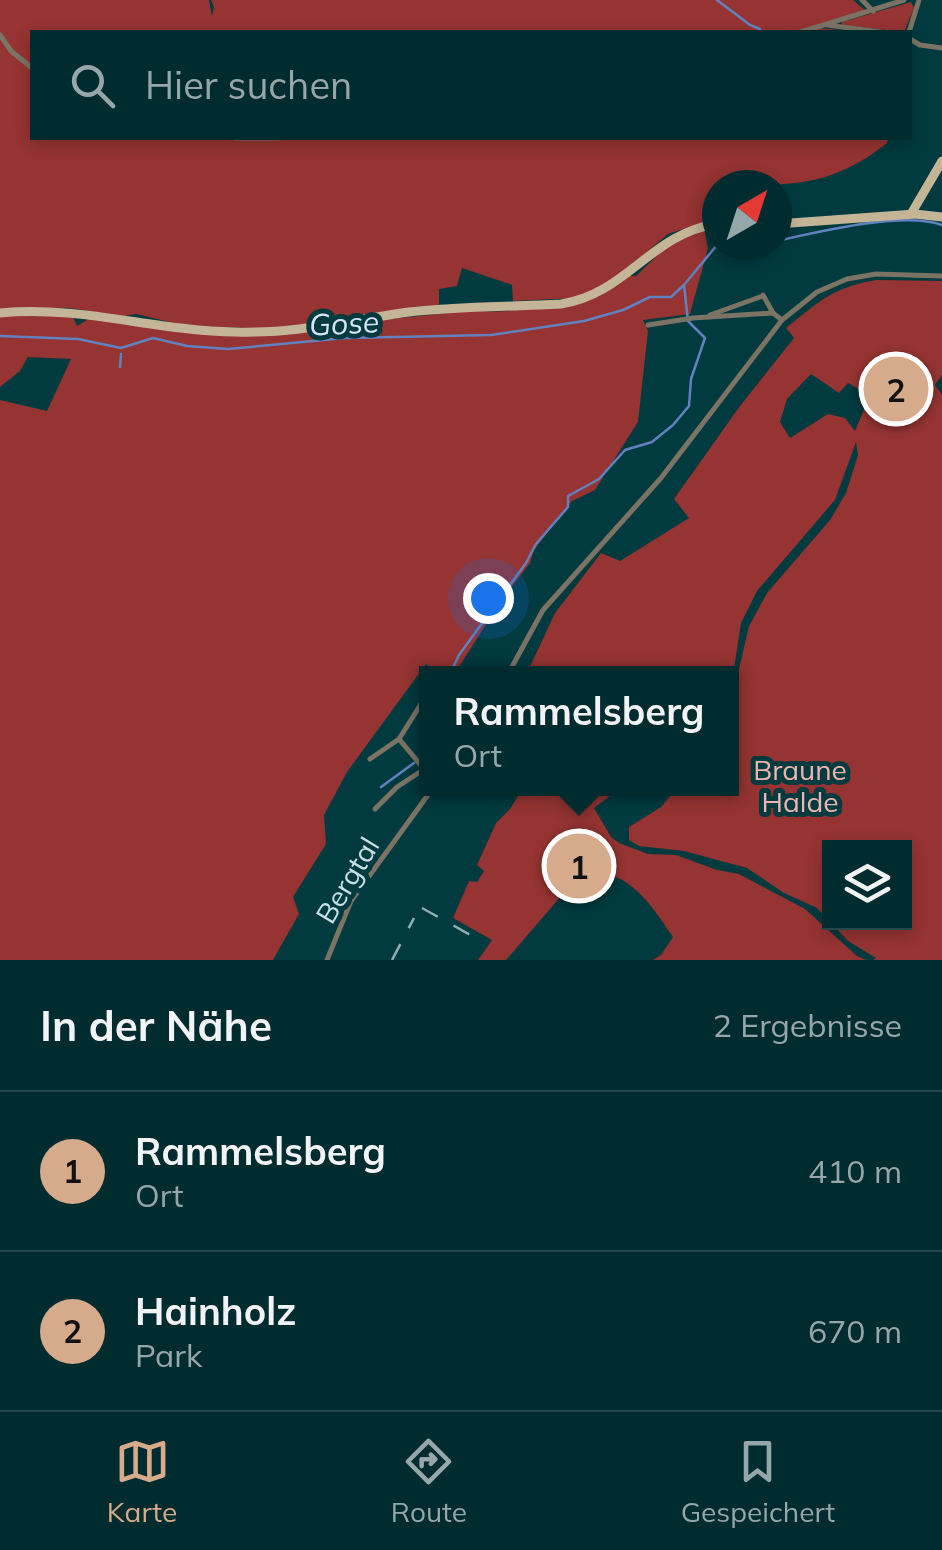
<!DOCTYPE html>
<html lang="de">
<meta charset="utf-8">
<style>
body{margin:0;font-family:Mulish,sans-serif;background:#0b3437;color:#f1f3f6}
.controls{position:absolute;right:30px;bottom:30px;display:grid;overflow:hidden;border-radius:0px;box-shadow:0 5px 15px #0003}
.controls button{width:90px;height:90px;display:grid;place-items:center;padding:0;border:0;border-bottom:2px solid #23484b;background:#012c2f;color:#f1f3f6;font:50px sans-serif}
.compass{position:absolute;left:702px;top:170px;width:90px;height:90px;border-radius:50%;background:#012c2f;box-shadow:0 5px 15px #0003;rotate:39deg}
.you{position:absolute;left:488px;top:598px;width:35px;height:35px;margin:-25px;border:8px solid #fff;border-radius:50%;background:#1a73e8;box-shadow:0 0 0 15px #1a73e833}
.badge{display:grid;place-items:center;width:65px;height:65px;border-radius:50%;background:#d6ab8b;color:#111;font-size:32px;font-weight:700}
.pin{position:absolute;translate:-50% -50%;border:5px solid #fff;box-shadow:0 2px 10px #0006}
.popup{position:absolute;left:419px;top:666px;width:320px;height:130px;box-sizing:border-box;display:grid;place-content:center;border-radius:0px;background:#012c2f;filter:drop-shadow(0 2px 8px #0005);font-size:32px;white-space:nowrap;color:#96a7aa}
.popup b{font-size:38px;color:#f1f3f6}
.popup::after{content:'';position:absolute;left:50%;top:100%;margin-left:-20px;border:20px solid transparent;border-top-color:#012c2f}
.list{margin:0;padding:0;list-style:none}
h2{display:flex;justify-content:space-between;align-items:center;height:130px;margin:0;padding:0 40px;font-size:42px}
h2 small{font-size:32px;font-weight:400;color:#96a7aa}
.list li{display:grid;grid-template-columns:65px 1fr auto;gap:30px;align-items:center;box-sizing:border-box;height:160px;padding:0 40px;border-top:2px solid #23484b}
.list b{display:block;font-size:38px;white-space:nowrap}
.list p{margin:0;font-size:32px;white-space:nowrap;color:#96a7aa}
.list em{font-size:32px;font-style:normal;color:#96a7aa}
.icon{flex:none;width:55px;height:55px;fill:none;stroke:currentColor;stroke-width:2;stroke-linecap:round;stroke-linejoin:round}
.map{position:relative;flex:none;width:942px;height:960px;overflow:hidden}
.search{position:absolute;background:#012c2f;box-shadow:0 5px 15px #0003;left:30px;right:30px;top:30px;height:110px;display:flex;align-items:center;gap:25px;box-sizing:border-box;padding:0 35px;border-radius:0px;color:#96a7aa;font-size:38px}
.sheet{height:450px;background:#012c2f}
nav{display:flex;justify-content:space-around;align-items:center;box-sizing:border-box;height:140px;border-top:2px solid #23484b;background:#012c2f;font-size:28px;color:#96a7aa}
nav a{display:grid;justify-items:center;gap:5px}
nav .on{color:#d6ab8b}
.map>svg:first-child{display:block}
</style>
<div class="map">
<svg width="942" height="960" viewBox="0 0 942 960">
<rect width="100%" height="100%" fill="#013a3f"/>
<g fill="#953432" fill-rule="evenodd">
<path d="M0 0H209L212 16 214 7 211 0H853L866 11 819 28 859 32H32V138H888L887 143C829 189 788 185 717 185V209L710 220 668 234 615 279 575 298 513 301 512 285 462 268 457 286 439 289V306L275 329 186 326 136 314 123 316 69 308 0 310Z"/>
<path d="M911 2 914 8 904 32 842 25V22Z"/>
<path d="M704 229 708 248 690 314 643 320 648 331 638 422 595 490 572 501 534 550 530 563 501 601 455 673H441L426 664 347 772 324 815 326 844 293 897 299 914 273 960H0V400L47 411 71 359 28 357 20 371 0 387V315L73 316 77 326 90 318 232 335 478 310C495 313 509 311 526 309 571 304 592 306 629 276H636L672 241Z"/>
<path d="M877 280 942 281V375L935 385 942 395V960H873L876 958 848 941 831 923 904 922V848H830L829 921 817 908 784 893 747 868 684 851 639 846 629 840V827L661 807 676 789 732 788V699L749 626 767 593 830 520 846 493 858 455 856 442 835 500 757 591 741 623 732 682V674L527 673 555 613 601 553 620 561 689 518 674 499 740 406 794 338 786 328C818 302 835 286 877 280ZM811 374 839 393 848 383 870 395 855 431 845 418 828 414 790 438 780 422 787 399Z"/>
<path d="M523 788 619 789 594 808 611 837 619 843 648 854 676 855 717 870 739 874 805 909 857 956 866 960H653L661 955 673 937C656 913 638 881 606 874 598 873 589 874 581 873L506 960H478L492 940 453 918 469 881 477 882 484 871 477 865 496 823 510 809Z"/>
</g>
<g fill="none" stroke-linecap="round" stroke-linejoin="round">
<g stroke="#6282bf" stroke-width="2.5">
<path d="M717 0 750 25 760 29"/>
<path d="M777 241C818 232 903 211 942 225"/>
<path d="M0 336 78 339 121 348 153 338 187 346 228 349 346 338 491 335 584 321 623 310 650 297H671L684 285"/>
<path d="M120 367 121 354"/>
<path d="M450 674 459 655 526 563 536 544 568 507V496L599 479 625 450 652 442 673 425 689 406 691 379 705 338 688 321 684 285 717 245"/>
<path d="M420 759 426 755"/>
<path d="M381 787 414 763"/>
</g>
<g stroke="#7b7465" stroke-width="5">
<path d="M862 0 873 11"/>
<path d="M827 25 880 32"/>
<path d="M801 32 904 0"/>
<path d="M909 32 919 0"/>
<path d="M0 35 11 51 32 68"/>
<path d="M910 39 920 45 942 48"/>
<path d="M235 138H279"/>
<path d="M763 295 773 313"/>
<path d="M710 315 760 297"/>
<path d="M648 325 693 318 773 313 782 320"/>
<path d="M508 674 543 610 661 478 782 320 817 292 847 279 876 274 942 276"/>
<path d="M421 704 399 739 424 769"/>
<path d="M370 759 399 739"/>
<path d="M375 809 397 787 423 770"/>
<path d="M327 960 351 901 433 788"/>
</g>
<g stroke="#c4b596" stroke-width="9">
<path d="M911 214 942 161"/>
<path d="M777 224 915 214 942 217"/>
<path d="M0 313C79 305 156 331 235 332 295 334 351 320 409 312 459 306 511 307 561 304 627 294 651 233 717 224"/>
</g>
<g stroke="#8eb1b4" stroke-width="2.5" stroke-dasharray="18 18" stroke-linecap="butt">
<path d="M422 908 483 942"/>
<path d="M392 960 414 918"/>
</g>
</g>
<g text-anchor="middle" dominant-baseline="central" stroke-width="10" stroke-linejoin="round" paint-order="stroke">
<g font-size="28" fill="#f0b5b0" stroke="#013a3f">
<text x="800" y="769">Braune<tspan x="800" dy="32">Halde</tspan></text>
</g>
<g font-size="28" fill="#c8e1e4" stroke="#013a3f">
<text transform="translate(347 880) rotate(-59)">Bergtal</text>
</g>
<g font-size="30" font-style="italic" fill="#d8e4fb" stroke="#013a3f">
<text transform="translate(344 323) rotate(-3)">Gose</text>
</g>
</g>
</svg>
<div class="controls">
<button><svg class="icon" aria-label="layers" viewBox="0 0 24 24"><path d="M12 4l9 5-9 5-9-5zM3 14l9 5 9-5"/></svg></button>
</div>
<svg class="compass" viewBox="-18 -18 36 36"><path d="M0-13l5 13h-10z" fill="#e53935"/><path d="M0 13l5-13h-10z" fill="#96a7aa"/></svg>
<div class="you"></div>
<div class="pin badge" style="left:579px;top:866px">1</div>
<div class="popup"><b>Rammelsberg</b>Ort</div>
<div class="pin badge" style="left:896px;top:389px">2</div>
<div class="search"><svg class="icon" aria-label="search" viewBox="0 0 24 24"><circle cx="10" cy="10" r="6"/><path d="M15 15l6 6"/></svg>Hier suchen</div>
</div>
<section class="sheet">
<h2>In der Nähe<small>2 Ergebnisse</small></h2>
<ul class="list">
<li><span class="badge">1</span><div><b>Rammelsberg</b><p>Ort</p></div><em>410 m</em></li>
<li><span class="badge">2</span><div><b>Hainholz</b><p>Park</p></div><em>670 m</em></li>
</ul>
</section>
<nav>
<a class="on"><svg class="icon" aria-label="map" viewBox="0 0 24 24"><path d="M3 6l6-2 6 2 6-2v14l-6 2-6-2-6 2zM9 4v14M15 6v14"/></svg>Karte</a>
<a><svg class="icon" aria-label="directions" viewBox="0 0 24 24"><path d="M12 3l9 9-9 9-9-9zM9 14v-3h6M13 9l2 2-2 2"/></svg>Route</a>
<a><svg class="icon" aria-label="saved" viewBox="0 0 24 24"><path d="M7 4h10v16l-5-4-5 4z"/></svg>Gespeichert</a>
</nav>
